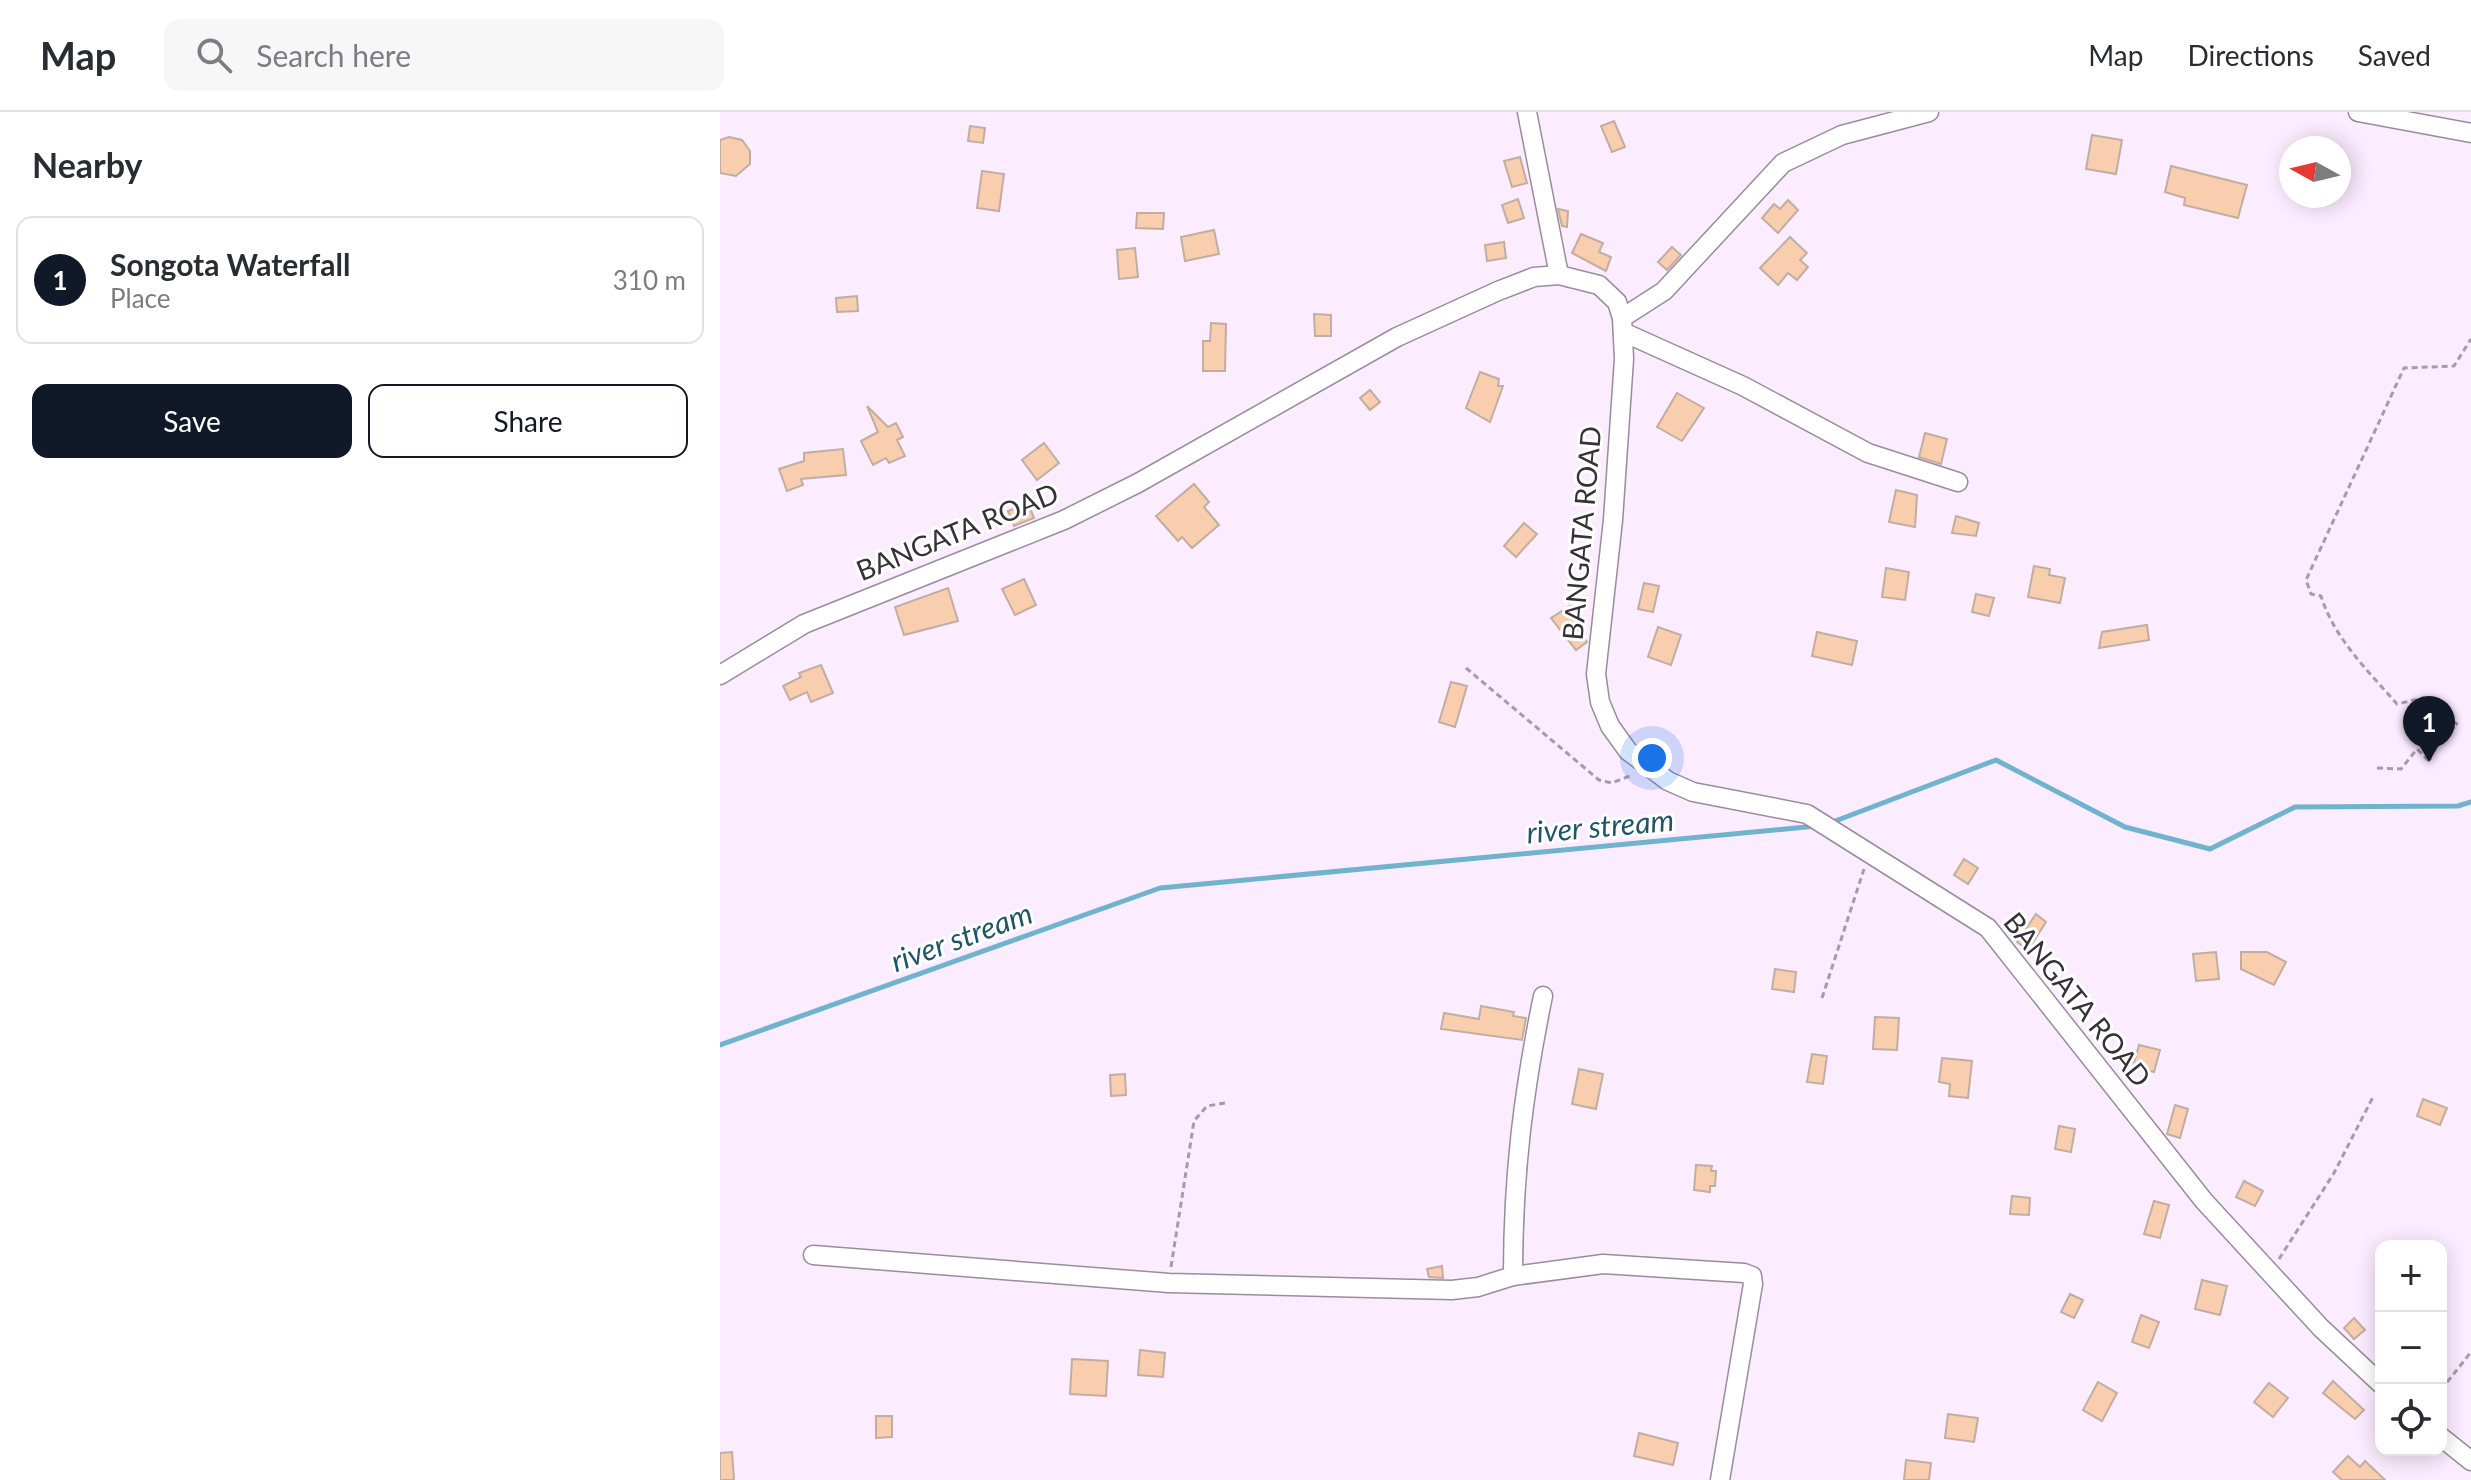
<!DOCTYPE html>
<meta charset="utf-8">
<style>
body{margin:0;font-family:Lato,sans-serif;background:#f7f7f7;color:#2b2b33}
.controls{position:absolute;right:24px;bottom:24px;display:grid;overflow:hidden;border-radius:16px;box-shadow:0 4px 20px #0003}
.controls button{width:72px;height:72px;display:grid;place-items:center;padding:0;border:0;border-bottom:2px solid #e1e1e2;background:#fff;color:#2b2b33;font:40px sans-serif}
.compass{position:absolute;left:1559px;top:24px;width:72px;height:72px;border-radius:50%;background:#fff;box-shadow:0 4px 20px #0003;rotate:278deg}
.you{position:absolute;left:932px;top:646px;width:28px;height:28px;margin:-20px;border:6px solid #fff;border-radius:50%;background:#1a73e8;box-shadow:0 0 0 12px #1a73e833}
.badge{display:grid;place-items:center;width:52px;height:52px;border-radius:50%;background:#111827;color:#fff;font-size:26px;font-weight:700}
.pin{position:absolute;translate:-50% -66px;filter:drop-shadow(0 2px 4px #0008)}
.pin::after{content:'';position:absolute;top:42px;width:28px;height:24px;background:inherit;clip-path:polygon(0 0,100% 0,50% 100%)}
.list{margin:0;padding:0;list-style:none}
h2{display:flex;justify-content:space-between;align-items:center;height:104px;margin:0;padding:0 32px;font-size:34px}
h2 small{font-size:26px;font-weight:400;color:#7c7c81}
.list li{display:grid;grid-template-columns:52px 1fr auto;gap:24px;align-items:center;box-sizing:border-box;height:128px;margin:0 16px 16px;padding:0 16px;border:2px solid #e1e1e2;border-radius:16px}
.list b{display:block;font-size:30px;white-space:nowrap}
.list p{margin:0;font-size:26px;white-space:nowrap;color:#7c7c81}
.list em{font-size:26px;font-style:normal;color:#7c7c81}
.actions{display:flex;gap:16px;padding:24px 32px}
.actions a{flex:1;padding:18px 0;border:2px solid #111827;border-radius:16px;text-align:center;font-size:28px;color:#111827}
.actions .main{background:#111827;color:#fff}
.icon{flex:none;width:44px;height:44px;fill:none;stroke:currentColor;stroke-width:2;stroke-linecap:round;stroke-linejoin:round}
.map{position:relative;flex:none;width:1751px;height:1368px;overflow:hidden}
header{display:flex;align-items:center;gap:48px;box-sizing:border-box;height:112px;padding:0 40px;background:#fff;border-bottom:2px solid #e1e1e2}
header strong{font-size:38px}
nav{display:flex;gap:44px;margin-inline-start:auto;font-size:28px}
.search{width:560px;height:72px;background:#f7f7f7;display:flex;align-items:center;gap:20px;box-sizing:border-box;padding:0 28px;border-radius:16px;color:#7c7c81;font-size:30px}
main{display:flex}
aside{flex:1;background:#fff}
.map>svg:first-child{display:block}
</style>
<header>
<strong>Map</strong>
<div class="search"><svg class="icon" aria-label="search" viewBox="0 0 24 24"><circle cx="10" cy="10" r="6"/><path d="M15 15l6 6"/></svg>Search here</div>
<nav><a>Map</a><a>Directions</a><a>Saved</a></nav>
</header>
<main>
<aside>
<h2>Nearby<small></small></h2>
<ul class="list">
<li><span class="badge">1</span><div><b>Songota Waterfall</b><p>Place</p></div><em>310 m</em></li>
</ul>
<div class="actions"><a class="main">Save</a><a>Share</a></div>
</aside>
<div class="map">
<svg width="1751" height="1368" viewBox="0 0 1751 1368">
<rect width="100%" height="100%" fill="#fcecff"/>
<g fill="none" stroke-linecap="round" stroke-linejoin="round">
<g stroke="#70b3cf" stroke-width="5">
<path d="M1110 711 1276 648 1405 715 1490 737 1575 695 1738 694 1751 690"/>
<path d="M0 933 440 776 1097 714"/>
</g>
</g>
<g fill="#f8ceaf" stroke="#c1aea0" stroke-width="2">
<path d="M894 9 905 35 892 40 881 14Z"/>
<path d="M250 14 265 16 263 31 248 29Z"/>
<path d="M1372 23 1402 28 1396 62 1366 57Z"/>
<path d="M9 25 22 28 30 39V52L16 64 0 61V28Z"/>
<path d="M800 45 807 71 792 75 784 49Z"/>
<path d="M1451 54 1527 73 1518 106 1464 93 1465 86 1445 80Z"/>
<path d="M262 59 284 62 279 99 257 96Z"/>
<path d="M798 87 804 106 788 111 782 93Z"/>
<path d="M1068 88 1078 98 1058 121 1042 106 1054 92 1060 97Z"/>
<path d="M838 97 848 99 847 115 842 114Z"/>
<path d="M417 101H444L443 117 416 116Z"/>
<path d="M494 118 499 142 465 149 461 125Z"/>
<path d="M861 122 883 131 879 140 891 145 886 159 852 141Z"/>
<path d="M1070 125 1087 141 1080 148 1088 155 1077 168 1068 161 1058 173 1040 156Z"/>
<path d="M784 130 786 146 767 149 765 133Z"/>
<path d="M952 135 961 143 947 158 938 150Z"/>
<path d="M415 136 418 165 399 167 397 138Z"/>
<path d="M137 184 138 199 117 200 116 186Z"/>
<path d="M594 202 611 203V224H595Z"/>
<path d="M491 211 506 212 505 259H483V229H490Z"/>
<path d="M760 260 779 267 778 274H783L770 310 746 296Z"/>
<path d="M650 278 660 290 650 298 640 286Z"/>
<path d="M957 281 984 296 962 329 937 315Z"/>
<path d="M147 294 168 315 176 311 183 325 177 328 185 344 169 351 166 346 153 353 141 329 158 320Z"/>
<path d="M1205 321 1227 327 1221 352 1199 345Z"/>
<path d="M324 331 339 351 317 368 302 348Z"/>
<path d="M123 337 126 363 81 367 83 373 67 379 59 357 84 349V341Z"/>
<path d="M474 372 489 390 484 395 499 413 472 436 462 425 458 429 436 404Z"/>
<path d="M1176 378 1197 383 1195 415 1169 410Z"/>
<path d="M308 391 314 406 294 414 288 399Z"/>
<path d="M1236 404 1259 411 1256 424 1232 421Z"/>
<path d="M804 411 817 422 796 445 784 434Z"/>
<path d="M1314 454 1330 457 1329 463 1345 466 1340 491 1308 485Z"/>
<path d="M1166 456 1189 460 1185 488 1162 485Z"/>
<path d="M304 467 316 493 295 503 282 477Z"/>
<path d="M924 471 939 474 933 500 918 497Z"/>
<path d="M228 476 238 509 184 523 175 495Z"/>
<path d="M1256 482 1274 486 1269 504 1252 500Z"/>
<path d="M850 494 859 509 854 512 867 530 856 538 831 506Z"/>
<path d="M1427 513 1429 528 1379 536 1382 520Z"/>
<path d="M938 515 961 523 951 553 928 545Z"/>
<path d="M1097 520 1137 529 1132 553 1092 544Z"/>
<path d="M101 553 113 581 91 590 87 580 70 588 63 574 81 565 79 561Z"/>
<path d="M731 570 747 574 735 615 719 610Z"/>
<path d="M1244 747 1258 756 1248 772 1234 763Z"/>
<path d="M1316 802 1326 810 1308 838 1297 830Z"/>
<path d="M1496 840 1499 867 1476 869 1473 842Z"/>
<path d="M1521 840H1547L1566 850 1554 873 1521 857Z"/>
<path d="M1055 857 1076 860 1074 880 1052 877Z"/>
<path d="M761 894 794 900 793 904 806 906 802 928 721 917 724 901 759 907Z"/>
<path d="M1155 905 1179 906 1177 938 1153 937Z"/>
<path d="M1419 933 1440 938 1434 960 1413 954Z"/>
<path d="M1092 942 1107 944 1103 972 1087 970Z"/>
<path d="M1222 946 1252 949 1248 986 1229 984 1230 972 1219 970Z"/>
<path d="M859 957 883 962 876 997 852 992Z"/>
<path d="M405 962 406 983 391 984 390 963Z"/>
<path d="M1703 987 1727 996 1720 1013 1697 1004Z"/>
<path d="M1455 993 1468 997 1460 1026 1447 1022Z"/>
<path d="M1339 1014 1355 1017 1351 1040 1335 1037Z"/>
<path d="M976 1053 992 1054 991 1059H996L995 1074H990V1080L974 1078Z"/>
<path d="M1524 1069 1543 1079 1535 1094 1516 1085Z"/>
<path d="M1292 1084 1310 1086 1309 1103 1290 1102Z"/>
<path d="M1434 1089 1449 1093 1440 1126 1424 1122Z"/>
<path d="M722 1154 723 1166 709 1165 707 1157Z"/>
<path d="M1482 1168 1507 1174 1500 1203 1475 1197Z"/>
<path d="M1350 1182 1363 1188 1354 1206 1341 1200Z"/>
<path d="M1421 1203 1439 1210 1429 1236 1412 1230Z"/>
<path d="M1634 1206 1645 1218 1634 1227 1624 1216Z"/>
<path d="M420 1238 445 1241 443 1265 418 1263Z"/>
<path d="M352 1247 388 1249 386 1284 350 1282Z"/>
<path d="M1613 1269 1644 1298 1635 1307 1603 1281Z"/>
<path d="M1378 1270 1397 1281 1382 1309 1363 1298Z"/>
<path d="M1549 1271 1568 1286 1553 1305 1534 1290Z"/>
<path d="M1228 1302 1258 1306 1254 1330 1225 1326Z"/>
<path d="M156 1304H172V1325L156 1326Z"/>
<path d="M919 1321 958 1331 953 1353 914 1344Z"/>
<path d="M12 1340 14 1368H0V1341Z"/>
<path d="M1628 1344 1640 1355 1645 1349 1665 1368H1622L1613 1360Z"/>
<path d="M1186 1348 1211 1351 1209 1368H1184Z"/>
</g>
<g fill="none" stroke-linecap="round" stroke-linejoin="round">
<g stroke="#998c9d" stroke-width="21">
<g id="street">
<path d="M807 0 839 163"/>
<path d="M1638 0 1751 21"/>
<path d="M902 206 944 179 1063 51 1122 23 1209 0"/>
<path d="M903 220 1023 274 1148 341 1238 370"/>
<path d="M0 563 84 512 344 408 418 371 677 225 778 179 814 165 839 163 879 173 897 190 902 206 904 247 893 408 876 562 880 590 890 614 908 639 948 669 973 680 1087 702 1268 816 1484 1089 1601 1216 1661 1272"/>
<path d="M93 1143 449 1171 732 1178 758 1175 793 1164 883 1152 1024 1161 1032 1164 1033 1172 1000 1368"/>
<path d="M793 1164C793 1064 803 981 823 884"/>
<path d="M1721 1325 1751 1349"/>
</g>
</g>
<g stroke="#a79ba9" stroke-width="3" stroke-dasharray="6 4" stroke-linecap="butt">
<path d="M746 556 879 668 892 671 912 663"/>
<path d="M1657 656 1681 657 1697 637 1710 650 1712 629 1738 613 1703 586 1677 592C1648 559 1614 526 1601 484L1591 482 1586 468 1684 256 1734 254 1751 227"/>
<path d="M1102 886 1144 757"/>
<path d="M1559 1147 1614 1061 1653 985"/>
<path d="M451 1155 474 1009 487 994 505 991"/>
<path d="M1721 1278 1751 1240"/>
</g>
<use href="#street" stroke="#fff" stroke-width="18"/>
</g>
<g text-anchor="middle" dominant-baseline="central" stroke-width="6" stroke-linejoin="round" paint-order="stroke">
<g font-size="28" fill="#363037" stroke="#fff">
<text transform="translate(237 419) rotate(-22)">BANGATA ROAD</text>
<text transform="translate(861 421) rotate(-85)">BANGATA ROAD</text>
<text transform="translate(1358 887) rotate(51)">BANGATA ROAD</text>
</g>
<g font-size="30" font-style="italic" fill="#1f556a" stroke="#fff">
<text transform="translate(880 713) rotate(-5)">river stream</text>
<text transform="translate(241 824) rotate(-20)">river stream</text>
</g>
</g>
</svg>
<div class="controls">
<button>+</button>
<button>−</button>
<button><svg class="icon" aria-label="locate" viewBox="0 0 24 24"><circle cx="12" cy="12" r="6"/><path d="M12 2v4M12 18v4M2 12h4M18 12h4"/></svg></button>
</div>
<svg class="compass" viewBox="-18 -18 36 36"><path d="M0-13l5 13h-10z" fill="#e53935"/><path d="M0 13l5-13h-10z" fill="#7c7c81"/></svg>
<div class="you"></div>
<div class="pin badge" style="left:1709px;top:650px">1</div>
</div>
</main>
